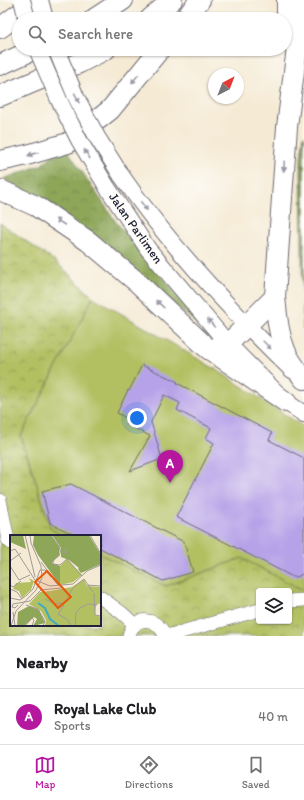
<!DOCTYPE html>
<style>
body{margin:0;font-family:Itim,sans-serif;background:#f2f2f2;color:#202124}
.controls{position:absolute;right:12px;bottom:12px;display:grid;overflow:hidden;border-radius:4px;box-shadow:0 1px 3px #0004}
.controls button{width:36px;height:36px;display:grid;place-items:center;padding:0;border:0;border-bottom:1px solid #e0e0e0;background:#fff;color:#202124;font:20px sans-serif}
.compass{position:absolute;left:208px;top:68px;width:36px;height:36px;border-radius:50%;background:#fff;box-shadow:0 1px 3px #0004;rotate:42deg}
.you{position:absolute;left:137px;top:418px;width:14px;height:14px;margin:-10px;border:3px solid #fff;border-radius:50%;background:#1a73e8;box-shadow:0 0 0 6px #1a73e833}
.badge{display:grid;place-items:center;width:26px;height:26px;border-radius:50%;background:#b5179e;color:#fff;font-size:13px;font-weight:700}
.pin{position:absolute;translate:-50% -33px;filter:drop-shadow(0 1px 2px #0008)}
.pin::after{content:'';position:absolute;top:21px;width:14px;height:12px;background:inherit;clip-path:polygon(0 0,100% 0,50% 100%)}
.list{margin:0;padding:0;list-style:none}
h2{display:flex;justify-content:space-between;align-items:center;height:52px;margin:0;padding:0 16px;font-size:17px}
h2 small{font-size:13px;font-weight:400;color:#757577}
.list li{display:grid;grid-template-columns:26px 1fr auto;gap:12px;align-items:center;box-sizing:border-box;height:56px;padding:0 16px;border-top:1px solid #e0e0e0}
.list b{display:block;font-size:15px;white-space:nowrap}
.list p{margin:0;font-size:13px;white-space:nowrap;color:#757577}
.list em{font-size:13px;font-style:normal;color:#757577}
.icon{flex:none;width:22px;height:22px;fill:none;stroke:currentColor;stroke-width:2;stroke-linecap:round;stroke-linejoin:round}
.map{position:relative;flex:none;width:304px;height:636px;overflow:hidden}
.search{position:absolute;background:#fff;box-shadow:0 1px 3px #0004;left:12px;right:12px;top:12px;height:44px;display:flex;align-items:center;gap:10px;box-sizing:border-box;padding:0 14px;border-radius:22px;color:#757577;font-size:15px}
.sheet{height:108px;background:#fff}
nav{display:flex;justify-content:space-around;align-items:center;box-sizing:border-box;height:56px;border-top:1px solid #e0e0e0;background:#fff;font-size:11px;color:#757577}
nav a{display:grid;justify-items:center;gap:2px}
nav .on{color:#b5179e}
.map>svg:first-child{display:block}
</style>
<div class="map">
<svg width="304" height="636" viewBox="0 0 304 636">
<defs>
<pattern id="forest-crowns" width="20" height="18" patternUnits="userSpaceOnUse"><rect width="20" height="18" fill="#8da658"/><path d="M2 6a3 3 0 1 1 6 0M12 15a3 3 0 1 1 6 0" fill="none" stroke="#73874a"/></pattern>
<pattern id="park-crowns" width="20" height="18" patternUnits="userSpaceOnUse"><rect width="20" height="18" fill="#b2c062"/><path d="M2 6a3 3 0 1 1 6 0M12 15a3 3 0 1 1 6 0" fill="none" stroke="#909c52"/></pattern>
</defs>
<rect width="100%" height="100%" fill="#fdfcf7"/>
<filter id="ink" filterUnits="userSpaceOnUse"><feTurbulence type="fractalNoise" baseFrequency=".025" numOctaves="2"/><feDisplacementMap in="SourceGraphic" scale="8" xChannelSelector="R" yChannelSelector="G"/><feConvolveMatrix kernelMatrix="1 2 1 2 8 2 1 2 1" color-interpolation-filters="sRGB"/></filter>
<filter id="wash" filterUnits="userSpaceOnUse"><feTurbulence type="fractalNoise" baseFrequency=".012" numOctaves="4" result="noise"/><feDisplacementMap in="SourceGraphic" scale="16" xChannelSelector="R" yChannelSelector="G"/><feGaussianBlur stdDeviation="0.9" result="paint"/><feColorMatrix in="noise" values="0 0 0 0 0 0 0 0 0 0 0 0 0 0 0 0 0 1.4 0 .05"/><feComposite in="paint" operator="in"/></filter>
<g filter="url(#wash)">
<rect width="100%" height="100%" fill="#f5ead4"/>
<g fill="url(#forest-crowns)" stroke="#58644a">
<path d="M304 135V328L303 329 301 157Z"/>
<path d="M64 145 116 222 199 320 196 323 54 206 3 179 41 165Z"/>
</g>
<path fill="url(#park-crowns)" stroke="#6a714e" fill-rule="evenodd" d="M0 223 56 262 93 297 21 436 51 529 64 536H11V625H100V554L166 586 242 558 304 591V636H0ZM259 591H289V621H259Z"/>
<path fill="#b2c062" stroke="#6a714e" d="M93 297 217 370 304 427V591L242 558 166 586 100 554V536H64L51 529 26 450 22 448 24 444 21 436Z"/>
<g id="blocks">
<g fill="#b6a2e8">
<path d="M142 365 178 382 177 383 272 433 269 440 304 458V573L297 577H293L176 517 214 443 206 438 211 428 177 410 180 403 164 395 151 422 162 459 130 471 150 436 126 424 128 419 117 413 128 390 129 391Z"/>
<path d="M71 484 184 542 193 572 163 581 100 548V536H76L50 523 42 491Z"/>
</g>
</g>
</g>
<g filter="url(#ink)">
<use href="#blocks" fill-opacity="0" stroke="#6c6871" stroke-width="1"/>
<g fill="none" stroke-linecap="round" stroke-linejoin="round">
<g stroke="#6c6871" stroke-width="14">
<g id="minor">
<path d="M0 500 8 540 11 543"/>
<path d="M100 597 122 613 135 625"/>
<path d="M289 601 304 600"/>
<path d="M129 636C134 614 158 617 165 636"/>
<path d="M167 636 259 610"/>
</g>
</g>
<g stroke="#6c6871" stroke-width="18">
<g id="tertiary">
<path d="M40 0 45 19"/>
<path d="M121 175C170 246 230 310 292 370"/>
<path d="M107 187 148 249 228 344 286 402 304 414"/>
</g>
</g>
<g stroke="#6c6871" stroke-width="22">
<g id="primary">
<path d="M287 0V41"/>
<path d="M303 0 287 127 275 297C277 315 278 333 285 350 289 361 297 370 304 379"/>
<path d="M94 19 123 0"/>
<path d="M150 19 172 0"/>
<path d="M185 19 200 0"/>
<path d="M0 28 38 0"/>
<path d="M0 65 35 49"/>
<path d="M0 96 79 63 106 49"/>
<path d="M0 161 27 155 68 143 110 110 160 49"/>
<path d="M0 190 36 206 88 241 137 282 206 347 286 402"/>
<path d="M210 350 228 344 275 297"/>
</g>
</g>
<use href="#minor" stroke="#fff" stroke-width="13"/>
<use href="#tertiary" stroke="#fff" stroke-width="16"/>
<use href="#primary" stroke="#fff" stroke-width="20"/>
<g stroke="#6c6871" stroke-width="18" stroke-linecap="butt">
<g id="tertiary-bridge">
<path d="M22 0 27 19"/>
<path d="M37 49 59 100 79 140 107 187"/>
<path d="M56 49 76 97 97 137 121 175"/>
</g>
</g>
<use href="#tertiary-bridge" stroke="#fff" stroke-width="16"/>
</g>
<defs><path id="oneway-solid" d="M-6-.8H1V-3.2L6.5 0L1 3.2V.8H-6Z"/></defs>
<g fill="#9c9ca7">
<use href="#oneway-solid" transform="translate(135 79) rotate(129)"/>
<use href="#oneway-solid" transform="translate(77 98) rotate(64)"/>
<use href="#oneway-solid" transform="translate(33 154) rotate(163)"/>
<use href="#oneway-solid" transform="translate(87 154) rotate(-121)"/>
<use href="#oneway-solid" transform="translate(284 166) rotate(94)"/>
<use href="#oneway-solid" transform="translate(144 206) rotate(53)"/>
<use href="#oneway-solid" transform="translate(60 222) rotate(-147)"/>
<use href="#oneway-solid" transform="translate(160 304) rotate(-137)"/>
<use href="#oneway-solid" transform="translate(211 323) rotate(-130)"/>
<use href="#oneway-solid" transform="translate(267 345) rotate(45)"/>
</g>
</g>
<g text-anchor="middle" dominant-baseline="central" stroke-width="3.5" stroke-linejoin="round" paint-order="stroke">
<g font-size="13" fill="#22223b" stroke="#fdfcf7">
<text transform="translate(136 228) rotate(55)">Jalan Parlimen</text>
</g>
</g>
<g transform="translate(10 535)">
<rect width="91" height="91" fill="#f5ead4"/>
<path d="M19 43 24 46 21 55 12 63 9 56 3 54 6 48 21 47Z" fill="#b2c062"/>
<path d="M0 0H13L16 14 0 7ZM24 0H41L50 12 49 20 42 28 50 31V50L28 20 23 10ZM42 0H79L91 20V29L71 38 68 34 69 33 59 25 51 22V13ZM19 71 29 75 35 88 23 91 27 84 24 82 14 91H7L8 77Z" fill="#8da658"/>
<path d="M57 24 72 40 63 47 50 50V31ZM74 44 77 51 91 52V68L86 70 85 80 91 82V91H35L36 85 31 76 19 69 30 57 40 56 42 64 55 61 62 52Z" fill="#b2c062"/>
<path d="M62 52 59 60 53 65 47 67 42 64 40 56ZM84 73V83H74V74Z" fill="#b2c062"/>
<path fill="none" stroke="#41abc1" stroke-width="2" d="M28 68 35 73 40 84 49 91"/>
<path fill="none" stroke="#a19a97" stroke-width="1" d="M15 0 25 42M41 0 51 15 49 21 43 25V29L50 30 57 24 72 41M80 0 91 19M54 15 58 16 56 18 53 17ZM0 16 5 14 25 45 40 51 63 49 77 36 91 30M0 26 11 18M31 27 47 49 52 52M0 31 9 45 20 40M74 44 83 57M0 50 3 52 11 46M77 50 91 51M0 54 7 57 12 64M84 58 85 80 91 81M0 63 10 65 17 60 23 54 30 35H35L41 42M35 64 45 69 54 68M55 67 63 53 74 44M8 70 5 73 2 72 3 69 20 66 31 55 51 53M16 70 28 74 35 86 33 91M54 70 48 79 58 85 61 91M3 77 5 91M1 91 6 76 26 55 32 43 31 31 21 8 20 0M15 91 22 83 24 85 22 91M65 91 66 78 70 73 78 69 87 70"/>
<path fill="#e8590c" fill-opacity="0.15" stroke="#e8590c" stroke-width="2" d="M37 36 61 62 48 73 25 47Z"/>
<rect width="91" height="91" fill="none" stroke="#22223b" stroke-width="2"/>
</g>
</svg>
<div class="controls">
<button><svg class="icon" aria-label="layers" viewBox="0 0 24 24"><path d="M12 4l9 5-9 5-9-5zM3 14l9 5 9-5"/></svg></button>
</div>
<svg class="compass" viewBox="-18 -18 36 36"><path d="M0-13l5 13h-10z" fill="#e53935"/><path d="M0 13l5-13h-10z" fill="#757577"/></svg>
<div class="you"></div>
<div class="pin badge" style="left:170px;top:483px">A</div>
<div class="search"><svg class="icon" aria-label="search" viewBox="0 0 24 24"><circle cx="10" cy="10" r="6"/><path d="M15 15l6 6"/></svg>Search here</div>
</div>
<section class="sheet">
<h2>Nearby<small></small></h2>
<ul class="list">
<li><span class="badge">A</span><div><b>Royal Lake Club</b><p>Sports</p></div><em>40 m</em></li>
</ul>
</section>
<nav>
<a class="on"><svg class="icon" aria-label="map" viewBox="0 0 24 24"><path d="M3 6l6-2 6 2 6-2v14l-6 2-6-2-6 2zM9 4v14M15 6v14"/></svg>Map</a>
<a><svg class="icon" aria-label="directions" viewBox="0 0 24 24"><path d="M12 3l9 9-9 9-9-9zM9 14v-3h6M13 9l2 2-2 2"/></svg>Directions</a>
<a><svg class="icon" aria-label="saved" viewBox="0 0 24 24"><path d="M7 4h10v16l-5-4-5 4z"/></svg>Saved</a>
</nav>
